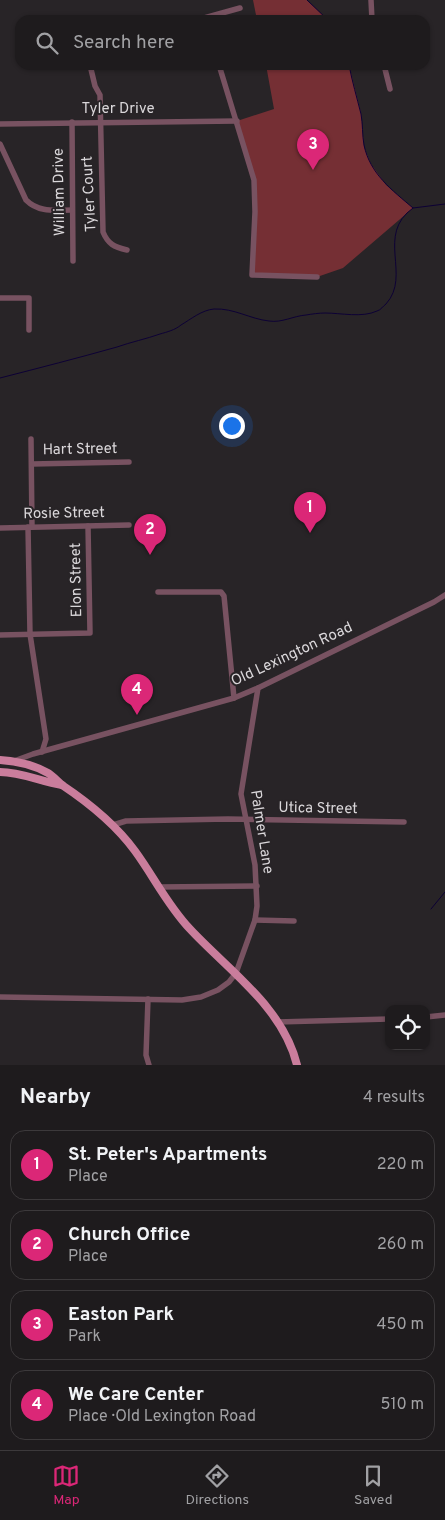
<!DOCTYPE html>
<meta charset="utf-8">
<style>
body{margin:0;font-family:Overpass,sans-serif;background:#2b282a;color:#f1f3f6}
.controls{position:absolute;right:15px;bottom:15px;display:grid;overflow:hidden;border-radius:10px;box-shadow:0 1px 4px #0004}
.controls button{width:45px;height:45px;display:grid;place-items:center;padding:0;border:0;border-bottom:1px solid #3c393b;background:#1e1b1d;color:#f1f3f6;font:25px sans-serif}
.you{position:absolute;left:231px;top:425px;width:18px;height:18px;margin:-12px;border:4px solid #fff;border-radius:50%;background:#1a73e8;box-shadow:0 0 0 8px #1a73e833}
.badge{display:grid;place-items:center;width:32px;height:32px;border-radius:50%;background:#db2777;color:#fff;font-size:16px;font-weight:700}
.pin{position:absolute;translate:-50% -41px;filter:drop-shadow(0 1px 2px #0008)}
.pin::after{content:'';position:absolute;top:26px;width:18px;height:15px;background:inherit;clip-path:polygon(0 0,100% 0,50% 100%)}
.list{margin:0;padding:0;list-style:none}
h2{display:flex;justify-content:space-between;align-items:center;height:65px;margin:0;padding:0 20px;font-size:21px}
h2 small{font-size:16px;font-weight:400;color:#a1a1a4}
.list li{display:grid;grid-template-columns:32px 1fr auto;gap:15px;align-items:center;box-sizing:border-box;height:70px;margin:0 10px 10px;padding:0 10px;border:1px solid #3c393b;border-radius:15px}
.list b{display:block;font-size:19px;white-space:nowrap}
.list p{margin:0;font-size:16px;white-space:nowrap;color:#a1a1a4}
.list em{font-size:16px;font-style:normal;color:#a1a1a4}
.icon{flex:none;width:28px;height:28px;fill:none;stroke:currentColor;stroke-width:2;stroke-linecap:round;stroke-linejoin:round}
.map{position:relative;flex:none;width:445px;height:1065px;overflow:hidden}
.search{position:absolute;background:#1e1b1d;box-shadow:0 1px 4px #0004;left:15px;right:15px;top:15px;height:55px;display:flex;align-items:center;gap:12px;box-sizing:border-box;padding:0 18px;border-radius:15px;color:#a1a1a4;font-size:19px}
.sheet{height:385px;background:#1e1b1d}
nav{display:flex;justify-content:space-around;align-items:center;box-sizing:border-box;height:70px;border-top:1px solid #3c393b;background:#1e1b1d;font-size:14px;color:#a1a1a4}
nav a{display:grid;justify-items:center;gap:2px}
nav .on{color:#db2777}
.map>svg:first-child{display:block}
</style>
<div class="map">
<svg width="445" height="1065" viewBox="0 0 445 1065">
<rect width="100%" height="100%" fill="#282427"/>
<g fill="#752f34">
<path d="M253 0H307L328 20H257Z"/>
<path d="M266 65H349L361 113 364 147 371 164 386 185 413 208 343 268 317 277 252 275 254 180 237 121 274 109Z"/>
</g>
<g fill="none" stroke-linecap="round" stroke-linejoin="round">
<g stroke="#0d0135" stroke-width="1">
<path d="M307 0 328 20"/>
<path d="M349 65C352 81 357 98 361 114 363 124 362 135 364 145 370 174 392 190 413 208L445 204"/>
<path d="M0 378C39 368 78 358 117 347 131 342 146 339 160 334 167 332 175 330 181 325 191 319 202 310 214 309 234 308 250 319 269 321 282 323 293 316 306 315 312 314 319 313 325 313 341 313 362 318 377 311 381 310 383 306 386 304 412 275 375 235 413 208"/>
<path d="M431 909 445 892"/>
</g>
<g stroke="#785261" stroke-width="5.5">
<path d="M371 0 372 20"/>
<path d="M197 20 240 8"/>
<path d="M90 65 95 86 100 95 103 232C108 244 114 247 127 250"/>
<path d="M219 65 254 180 255 212 252 275 317 277"/>
<path d="M384 65 390 89"/>
<path d="M72 122 73 261"/>
<path d="M0 124 237 121"/>
<path d="M0 144 26 200C39 213 55 210 72 210"/>
<path d="M0 298H29V330"/>
<path d="M31 439 32 527"/>
<path d="M32 464 129 462"/>
<path d="M28 527 30 634 46 739 42 752"/>
<path d="M0 528 129 525"/>
<path d="M158 592H221L224 596 234 698"/>
<path d="M0 635 90 633 88 526"/>
<path d="M14 761 33 754 234 698 258 688 434 602 445 595"/>
<path d="M113 825 126 821 228 819 404 822"/>
<path d="M159 887 257 886"/>
<path d="M255 920 294 921"/>
<path d="M0 997 182 1000 201 997 218 990 229 982 236 973 255 920 257 906 255 865 241 794 258 688"/>
<path d="M148 999 146 1055 149 1065"/>
<path d="M426 1017 445 1015"/>
<path d="M277 1022 389 1019"/>
</g>
<g stroke="#ca7d9c" stroke-width="8">
<path d="M0 760C16 761 34 765 48 773 53 776 57 781 62 785 89 803 116 825 135 851 154 877 168 906 190 929 228 970 283 1007 297 1065"/>
<path d="M0 772C22 772 41 782 62 785"/>
</g>
</g>
<g text-anchor="middle" dominant-baseline="central" stroke-width="4" stroke-linejoin="round" paint-order="stroke">
<g font-size="15" fill="#dad7da" stroke="#282427">
<text x="118" y="109">Tyler Drive</text>
<text transform="translate(60 192) rotate(-91)">William Drive</text>
<text transform="translate(90 194) rotate(-93)">Tyler Court</text>
<text transform="translate(80 450) rotate(-1)">Hart Street</text>
<text transform="translate(64 514) rotate(-1)">Rosie Street</text>
<text transform="translate(77 580) rotate(-91)">Elon Street</text>
<text transform="translate(292 655) rotate(-25)">Old Lexington Road</text>
<text transform="translate(318 809) rotate(1)">Utica Street</text>
<text transform="translate(261 832) rotate(81)">Palmer Lane</text>
</g>
</g>
</svg>
<div class="controls">
<button><svg class="icon" aria-label="locate" viewBox="0 0 24 24"><circle cx="12" cy="12" r="6"/><path d="M12 2v4M12 18v4M2 12h4M18 12h4"/></svg></button>
</div>
<div class="you"></div>
<div class="pin badge" style="left:310px;top:533px">1</div>
<div class="pin badge" style="left:150px;top:555px">2</div>
<div class="pin badge" style="left:313px;top:170px">3</div>
<div class="pin badge" style="left:137px;top:715px">4</div>
<div class="search"><svg class="icon" aria-label="search" viewBox="0 0 24 24"><circle cx="10" cy="10" r="6"/><path d="M15 15l6 6"/></svg>Search here</div>
</div>
<section class="sheet">
<h2>Nearby<small>4 results</small></h2>
<ul class="list">
<li><span class="badge">1</span><div><b>St. Peter's Apartments</b><p>Place</p></div><em>220 m</em></li>
<li><span class="badge">2</span><div><b>Church Office</b><p>Place</p></div><em>260 m</em></li>
<li><span class="badge">3</span><div><b>Easton Park</b><p>Park</p></div><em>450 m</em></li>
<li><span class="badge">4</span><div><b>We Care Center</b><p>Place · Old Lexington Road</p></div><em>510 m</em></li>
</ul>
</section>
<nav>
<a class="on"><svg class="icon" aria-label="map" viewBox="0 0 24 24"><path d="M3 6l6-2 6 2 6-2v14l-6 2-6-2-6 2zM9 4v14M15 6v14"/></svg>Map</a>
<a><svg class="icon" aria-label="directions" viewBox="0 0 24 24"><path d="M12 3l9 9-9 9-9-9zM9 14v-3h6M13 9l2 2-2 2"/></svg>Directions</a>
<a><svg class="icon" aria-label="saved" viewBox="0 0 24 24"><path d="M7 4h10v16l-5-4-5 4z"/></svg>Saved</a>
</nav>
